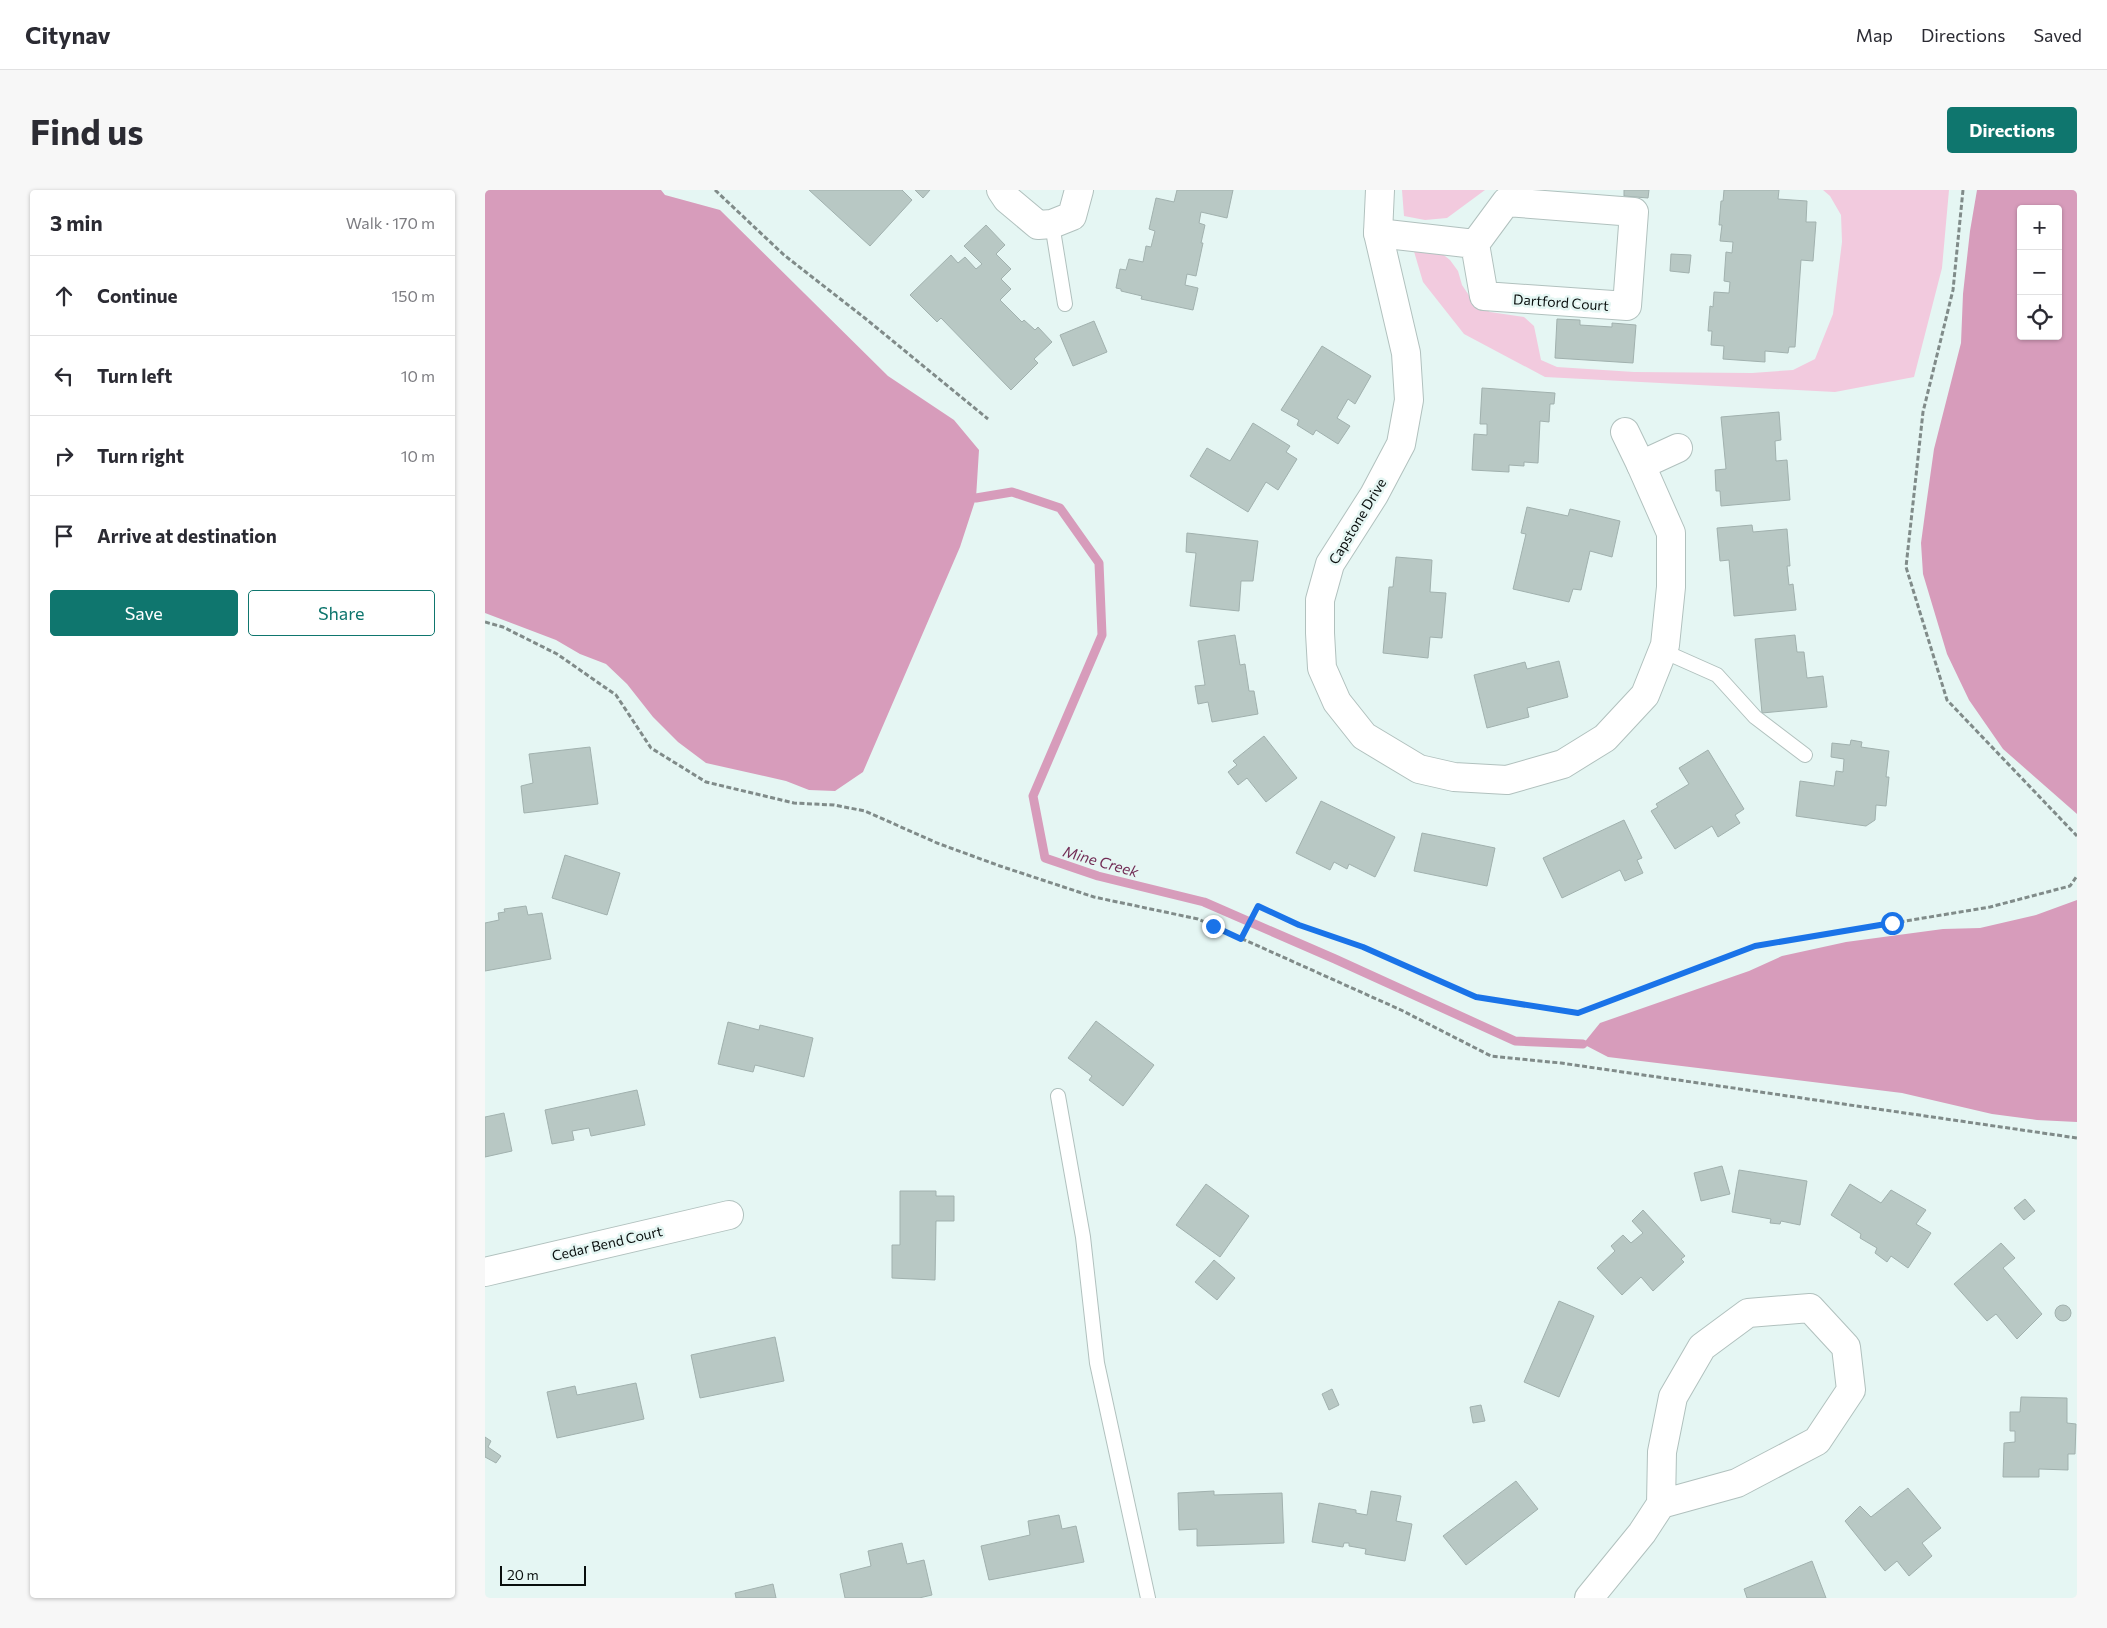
<!DOCTYPE html>
<meta charset="utf-8">
<style>
body{margin:0;font-family:Commissioner,sans-serif;background:#f7f7f7;color:#2b2b33}
.controls{position:absolute;right:15px;top:15px;display:grid;overflow:hidden;border-radius:5px;box-shadow:0 1px 4px #0004}
.controls button{width:45px;height:45px;display:grid;place-items:center;padding:0;border:0;border-bottom:1px solid #e1e1e2;background:#fff;color:#2b2b33;font:25px sans-serif}
.scale{position:absolute;left:15px;bottom:12px;width:86px;box-sizing:border-box;padding-left:5px;border:2px solid #090e0d;border-top:0;font-size:14px;line-height:18px;white-space:nowrap;color:#090e0d;-webkit-text-stroke:4px #e5f6f3;paint-order:stroke}
.stop{position:absolute;width:15px;height:15px;margin:-11px;border:4px solid #1a73e8;border-radius:50%;background:#fff}
.stop.end{background:#1a73e8;border-color:#fff;box-shadow:0 1px 5px #0008}
.list{margin:0;padding:0;list-style:none}
h2{display:flex;justify-content:space-between;align-items:center;height:65px;margin:0;padding:0 20px;font-size:21px}
h2 small{font-size:16px;font-weight:400;color:#7c7c81}
.list li{display:grid;grid-template-columns:32px 1fr auto;gap:15px;align-items:center;box-sizing:border-box;height:80px;padding:0 20px;border-top:1px solid #e1e1e2}
.list b{display:block;font-size:19px;white-space:nowrap}
.list em{font-size:16px;font-style:normal;color:#7c7c81}
.actions{display:flex;gap:10px;padding:15px 20px}
.actions a{flex:1;padding:11px 0;border:1px solid #0f766e;border-radius:5px;text-align:center;font-size:18px;color:#0f766e}
.actions .main{background:#0f766e;color:#fff}
.icon{flex:none;width:28px;height:28px;fill:none;stroke:currentColor;stroke-width:2;stroke-linecap:round;stroke-linejoin:round}
.map{position:relative;flex:none;width:1592px;height:1408px;overflow:hidden;border-radius:5px}
header{display:flex;align-items:center;gap:30px;box-sizing:border-box;height:70px;padding:0 25px;background:#fff;border-bottom:1px solid #e1e1e2}
header strong{font-size:24px}
nav{display:flex;gap:28px;margin-inline-start:auto;font-size:18px}
.intro{display:flex;align-items:center;justify-content:space-between;box-sizing:border-box;height:120px;padding:0 30px}
h1{margin:0;font-size:35px}
.button{padding:12px 22px;border-radius:5px;background:#0f766e;color:#fff;font-size:18px;font-weight:700}
main{display:flex;gap:30px;padding:0 30px}
aside{flex:1;background:#fff;border-radius:5px;box-shadow:0 1px 4px #0004}
.map>svg:first-child{display:block}
</style>
<header>
<strong>Citynav</strong>
<nav><a>Map</a><a>Directions</a><a>Saved</a></nav>
</header>
<div class="intro"><h1>Find us</h1><a class="button">Directions</a></div>
<main>
<aside>
<h2>3 min<small>Walk · 170 m</small></h2>
<ul class="list">
<li><svg class="icon" aria-label="ahead" viewBox="0 0 24 24"><path d="M12 20V5M6 11l6-6 6 6"/></svg><div><b>Continue</b></div><em>150 m</em></li>
<li><svg class="icon" aria-label="left" viewBox="0 0 24 24"><path d="M17 20v-9H6M10 6l-5 5 5 5"/></svg><div><b>Turn left</b></div><em>10 m</em></li>
<li><svg class="icon" aria-label="right" viewBox="0 0 24 24"><path d="M7 20v-9h11M14 6l5 5-5 5"/></svg><div><b>Turn right</b></div><em>10 m</em></li>
<li><svg class="icon" aria-label="arrive" viewBox="0 0 24 24"><path d="M6 21V4h12l-3 4 3 4H6"/></svg><div><b>Arrive at destination</b></div></li>
</ul>
<div class="actions"><a class="main">Save</a><a>Share</a></div>
</aside>
<div class="map">
<svg width="1592" height="1408" viewBox="0 0 1592 1408">
<rect width="100%" height="100%" fill="#e5f6f3"/>
<g fill="#f2cade">
<path d="M917 0H1000L962 28 940 30 919 26Z"/>
<path d="M1338 0H1464L1457 78 1429 187 1350 202 1060 187 979 144 938 92 928 58 951 59 965 70 973 81 977 95 987 110 1005 122 1039 127 1049 136 1056 170 1072 177 1149 182 1267 183 1308 180 1330 169 1348 124 1357 52 1356 25 1345 6Z"/>
</g>
<g fill="#d79cbb" fill-rule="evenodd">
<path d="M0 0H176L180 5 235 20 403 186 469 230 494 260 491 308 475 357 378 582 350 601 324 600 301 591 221 573 193 552 168 527 142 494 121 474 95 464 71 450 0 423Z"/>
<path d="M1492 0H1592V624L1518 559 1484 510 1462 464 1438 384 1436 353 1441 316 1449 259 1476 153 1478 104 1485 41ZM1536 19H1573V146H1536Z"/>
<path d="M1592 710V932L1552 930 1507 924 1417 903 1123 867 1098 854 1115 833 1264 781 1297 766 1361 752 1458 739 1495 738 1551 725Z"/>
</g>
<g fill="none" stroke-linecap="round" stroke-linejoin="round">
<path stroke="#d79cbb" stroke-width="9" d="M491 308 527 302 575 318 614 373 617 445 548 606 560 668 613 686 719 712 850 769 1030 851 1098 854"/>
</g>
<g fill="#b8c8c4" stroke="#a1b1ae">
<path d="M324 0H417L427 10 385 56Z"/>
<path d="M430 0H445L438 8Z"/>
<path d="M692 0H748L742 28 716 22 714 33 720 35 716 53H718L711 86 702 84 700 95 713 98 708 120 656 109 657 106 636 101V99L631 98 635 79 641 80 644 69 658 72 661 56 666 57 670 41 664 39 671 8 689 12Z"/>
<path d="M1139 0H1164L1163 8 1139 6Z"/>
<path d="M1239 0H1294L1293 9 1322 11 1321 32H1331L1328 71 1316 70 1310 157H1304L1303 163 1280 161V172L1238 169 1239 156 1226 155 1227 141H1223L1225 116 1228 117 1229 102 1244 103 1245 92 1239 91 1241 62 1247 63 1248 52 1235 51 1237 35H1234L1236 11H1238Z"/>
<path d="M501 35 520 55 511 64 526 79 516 89 526 99 515 110 537 132 539 130 550 140 553 137 567 152 549 169 553 173 526 200 456 128 452 132 425 105 466 65 473 73 480 67 491 79 497 74 479 56Z"/>
<path d="M1186 64 1206 65 1204 83 1185 81Z"/>
<path d="M1072 129 1095 130V135L1127 137V133L1151 135 1148 173 1070 168Z"/>
<path d="M609 131 622 162 588 176 575 145Z"/>
<path d="M837 156 886 186 870 214 863 209 852 228 865 236 853 254 831 240 828 245 812 235 814 230 796 220Z"/>
<path d="M997 198 1070 203 1069 214H1065L1064 232 1055 231 1053 273 1039 272V276L1024 275V282L987 280 989 244 1002 245V234H995Z"/>
<path d="M1294 222 1296 250 1290 251 1291 271 1302 270 1305 310 1236 316 1235 301H1231L1230 280 1241 279 1236 227Z"/>
<path d="M768 233 805 256 801 262 812 269 793 300 781 292 763 322 705 286 722 258 745 271Z"/>
<path d="M1042 317 1083 326 1085 319 1135 331 1127 367 1105 361 1096 400 1088 399 1084 412 1028 399 1041 344 1036 343Z"/>
<path d="M1267 335 1268 342 1302 339 1305 376H1302L1304 395 1308 394 1311 420 1249 426 1244 370 1235 371 1232 338Z"/>
<path d="M702 343 773 351 768 391H756L754 421 705 416 711 363 701 362Z"/>
<path d="M911 367 947 370 945 402 961 403 957 448 945 447 943 468 898 463 904 397H908Z"/>
<path d="M750 445 755 475 760 474 764 501H769L773 524 727 532 723 512 713 514 710 496 720 495 713 451Z"/>
<path d="M1310 445 1312 462H1319L1322 488 1338 486 1342 517 1277 523 1270 449Z"/>
<path d="M1074 471 1083 507 1042 518 1044 527 1002 538 989 485 1040 472 1042 479Z"/>
<path d="M779 546 812 588 781 612 762 588 753 595 743 582 752 575 748 571Z"/>
<path d="M1366 550 1377 552 1376 557 1404 561 1401 587H1404L1401 616 1391 615 1390 630 1381 636 1311 626 1315 591 1349 596 1351 581 1358 582 1359 569 1346 567 1347 553 1365 555Z"/>
<path d="M105 557 113 614 39 623 36 596 48 593 44 564Z"/>
<path d="M1223 560 1259 619 1250 625 1255 633 1233 647 1227 636 1190 659 1166 621 1173 617 1171 614 1204 594 1194 578Z"/>
<path d="M836 611 910 647 890 687 864 674 862 679 849 672 845 680 811 663Z"/>
<path d="M1139 630 1157 668 1152 670 1158 683 1140 691 1135 680 1077 708 1058 668Z"/>
<path d="M937 643 1010 658 1002 696 929 681Z"/>
<path d="M80 665 135 683 122 725 67 708Z"/>
<path d="M41 716 43 725 57 723 66 769 0 781V733L14 730 13 723 20 722 19 719Z"/>
<path d="M611 831 669 875 638 916 604 890 607 886 583 868Z"/>
<path d="M243 832 274 840 275 835 328 848 319 887 270 875 268 882 233 874Z"/>
<path d="M152 900 160 935 106 946 104 938 87 941 89 950 67 954 60 920Z"/>
<path d="M19 923 27 961 0 967V927Z"/>
<path d="M1237 976 1245 1004 1216 1011 1209 983Z"/>
<path d="M1254 980 1322 991 1315 1035 1296 1031 1295 1034 1285 1033 1286 1029 1247 1022Z"/>
<path d="M721 994 764 1026 735 1067 691 1035Z"/>
<path d="M1365 994 1396 1013 1406 1000 1441 1020 1431 1034 1446 1043 1423 1078 1406 1066 1402 1072 1390 1063 1392 1058 1375 1048 1376 1044 1346 1025Z"/>
<path d="M415 1001H451V1006H469V1031H451L450 1090 407 1088V1055H415Z"/>
<path d="M1540 1009 1550 1021 1539 1030 1529 1018Z"/>
<path d="M1158 1020 1200 1066 1196 1069 1199 1072 1168 1101 1156 1087 1137 1105 1112 1078 1130 1061 1126 1056 1138 1045 1146 1053 1158 1043 1147 1031Z"/>
<path d="M1516 1053 1530 1068 1518 1078 1557 1124 1532 1149 1511 1124 1502 1131 1469 1094Z"/>
<path d="M729 1070 750 1088 732 1110 710 1092Z"/>
<path d="M1074 1111 1109 1126 1074 1207 1039 1192Z"/>
<circle cx="1578" cy="1123" r="8"/>
<path d="M290 1147 299 1191 215 1208 206 1165Z"/>
<path d="M151 1193 159 1229 72 1248 62 1202 90 1196 92 1205Z"/>
<path d="M847 1199 854 1215 844 1220 837 1204Z"/>
<path d="M1536 1207 1582 1208V1233L1591 1234 1590 1264H1583V1280L1554 1279V1287H1518L1519 1253 1530 1252V1241H1525V1222H1535Z"/>
<path d="M996 1215 1000 1231 988 1233 985 1217Z"/>
<path d="M0 1247 6 1251 3 1257 16 1266 11 1273 0 1267Z"/>
<path d="M1031 1291 1053 1319 981 1375 958 1346Z"/>
<path d="M1423 1298 1456 1338 1437 1353 1447 1366 1424 1386 1412 1371 1400 1381 1360 1331 1375 1316 1386 1327Z"/>
<path d="M729 1301V1305L797 1303 799 1353 712 1356V1339L694 1340 693 1303Z"/>
<path d="M886 1301 916 1306 911 1331 927 1334 920 1371 880 1364 881 1359 864 1356V1353H859L858 1357 827 1352 834 1313 871 1320V1323L882 1325Z"/>
<path d="M574 1325 577 1339 591 1336 599 1372 504 1390 496 1356 545 1345 543 1331Z"/>
<path d="M417 1353 422 1374 439 1370 447 1405 434 1408H360L355 1384 386 1376 383 1361Z"/>
<path d="M1327 1371 1341 1408H1262L1259 1399Z"/>
<path d="M288 1394 291 1408H251L250 1403Z"/>
</g>
<g fill="none" stroke-linecap="round" stroke-linejoin="round">
<g stroke="#b1c1be" stroke-width="16">
<g id="lane">
<path d="M567 34 580 114"/>
<path d="M1178 461 1232 485 1270 527 1320 565"/>
<path d="M573 906 598 1047 612 1173 663 1408"/>
</g>
</g>
<g stroke="#b1c1be" stroke-width="30">
<g id="street">
<path d="M516 0 522 9 553 35 567 34 587 26 594 0"/>
<path d="M895 0 893 43 921 163 924 210 916 254 889 305 845 374 835 410V443L837 478 852 512 879 546 934 579 969 587 1022 590 1078 574 1120 548 1160 505 1180 455 1186 397V343L1156 275 1140 242"/>
<path d="M893 43 990 54 999 106 1142 116 1149 22 1021 12 990 54"/>
<path d="M1156 275 1193 258"/>
<path d="M0 1082 244 1025"/>
<path d="M1104 1408 1157 1343 1176 1314 1177 1262 1188 1207 1217 1157 1263 1123 1325 1118 1361 1157 1366 1200 1332 1251 1252 1293 1176 1314"/>
</g>
</g>
<g stroke="#808b89" stroke-width="3" stroke-dasharray="5 2.5" stroke-linecap="butt">
<path d="M230 0 299 65 381 129 503 229"/>
<path d="M1478 0 1468 100 1438 222 1421 377 1462 510 1592 646"/>
<path d="M0 432 18 437 72 464 131 505 166 558 221 592 309 613 349 615 380 621 452 653 515 676 609 707 713 729 916 820 1006 866 1076 873 1592 948"/>
<path d="M756 749 773 716 814 735 878 757 991 807 1093 823 1270 756 1505 717 1585 696 1592 686"/>
</g>
<use href="#lane" stroke="#fff" stroke-width="14"/>
<use href="#street" stroke="#fff" stroke-width="28"/>
</g>
<g fill="none" stroke-linecap="round" stroke-linejoin="round">
<path stroke="#1a73e8" stroke-width="6" d="M728 736 756 749 773 716 814 735 878 757 991 807 1093 823 1270 756 1407 733"/>
</g>
<g text-anchor="middle" dominant-baseline="central" stroke-width="5" stroke-linejoin="round" paint-order="stroke">
<g font-size="14" fill="#090e0d" stroke="#e5f6f3">
<text transform="translate(1076 112) rotate(4)">Dartford Court</text>
<text transform="translate(872 331) rotate(-59)">Capstone Drive</text>
<text transform="translate(122 1053) rotate(-13)">Cedar Bend Court</text>
</g>
<g font-size="15" font-style="italic" fill="#722c55" stroke="#e5f6f3">
<text transform="translate(616 671) rotate(16)">Mine Creek</text>
</g>
</g>
</svg>
<div class="controls">
<button>+</button>
<button>−</button>
<button><svg class="icon" aria-label="locate" viewBox="0 0 24 24"><circle cx="12" cy="12" r="6"/><path d="M12 2v4M12 18v4M2 12h4M18 12h4"/></svg></button>
</div>
<div class="scale">20 m</div>
<div class="stop" style="left:1407px;top:733px"></div>
<div class="stop end" style="left:728px;top:736px"></div>
</div>
</main>
